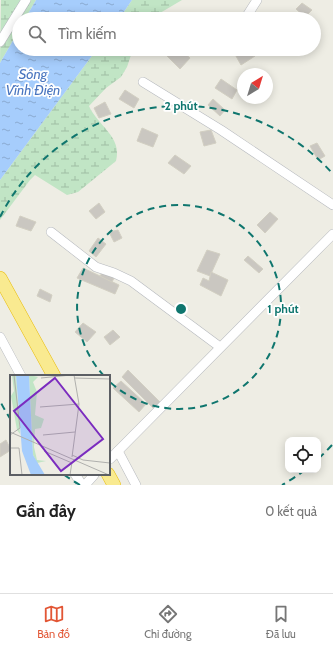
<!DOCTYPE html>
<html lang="vi">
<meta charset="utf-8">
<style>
body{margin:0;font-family:Cabin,sans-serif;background:#f6f6f6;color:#222}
.controls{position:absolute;right:12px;bottom:12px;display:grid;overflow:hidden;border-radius:8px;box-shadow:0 2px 10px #0003}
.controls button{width:36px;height:36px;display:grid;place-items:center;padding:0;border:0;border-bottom:1px solid #e0e0e0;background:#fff;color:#222;font:20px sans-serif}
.compass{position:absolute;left:237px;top:68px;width:36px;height:36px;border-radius:50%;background:#fff;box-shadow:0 2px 10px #0003;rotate:38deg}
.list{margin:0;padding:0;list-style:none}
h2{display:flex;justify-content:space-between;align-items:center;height:52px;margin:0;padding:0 16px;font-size:17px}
h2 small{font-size:13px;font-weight:400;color:#767676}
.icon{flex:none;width:22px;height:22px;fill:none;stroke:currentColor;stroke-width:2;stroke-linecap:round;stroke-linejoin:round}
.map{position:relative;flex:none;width:333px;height:485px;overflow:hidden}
.search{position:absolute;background:#fff;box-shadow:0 2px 10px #0003;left:12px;right:12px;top:12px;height:44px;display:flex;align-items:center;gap:10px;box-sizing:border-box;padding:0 14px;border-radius:22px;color:#767676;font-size:15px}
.sheet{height:108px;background:#fff}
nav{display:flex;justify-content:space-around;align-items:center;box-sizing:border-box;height:56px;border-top:1px solid #e0e0e0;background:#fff;font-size:11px;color:#767676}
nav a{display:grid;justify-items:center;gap:2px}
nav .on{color:#e25635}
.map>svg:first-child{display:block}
</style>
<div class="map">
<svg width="333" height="485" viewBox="0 0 333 485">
<defs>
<pattern id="wetland-marsh" width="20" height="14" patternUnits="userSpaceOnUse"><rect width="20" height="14" fill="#c1e5c5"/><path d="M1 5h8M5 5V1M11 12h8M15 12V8" fill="none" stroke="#a0bda4"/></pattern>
<pattern id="water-ripples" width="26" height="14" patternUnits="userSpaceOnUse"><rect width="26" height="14" fill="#a6cdfc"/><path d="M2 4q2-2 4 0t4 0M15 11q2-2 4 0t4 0" fill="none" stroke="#8aaad0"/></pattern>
</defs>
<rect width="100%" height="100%" fill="#eeede4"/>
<g fill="url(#wetland-marsh)">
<path d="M1 0H36L25 19H19V30L0 63Z"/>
<path d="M132 0H182L160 13 156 19H119Z"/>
<path d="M97 49H133L127 67 121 77 106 88 89 106C97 125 123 137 116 161L78 192 67 195 35 175 30 180 0 220V180Z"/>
</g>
<g fill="url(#water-ripples)">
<path d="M36 0H132L119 19H25Z"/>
<path d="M19 30V49H97L0 180V63Z"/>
</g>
<g fill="#cac7c1" stroke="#d2cfc2">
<path d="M302 3 312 10 305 17 296 9Z"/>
<path d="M182 13 190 19H176Z"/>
<path d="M174 49H180L190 58 180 69 167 56Z"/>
<path d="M232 49H251L255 56 241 65Z"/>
<path d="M221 79 237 90 232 99 215 88Z"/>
<path d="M125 90 139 99 134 108 119 99Z"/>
<path d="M213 99 225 110 220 116 208 105Z"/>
<path d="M105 102 111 114 99 118 94 108Z"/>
<path d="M142 128 158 135 153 147 137 141Z"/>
<path d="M211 130 216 143 204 146 200 132Z"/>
<path d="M317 143 325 156 318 160 310 146Z"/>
<path d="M175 155 191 166 184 174 168 163Z"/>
<path d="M99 203 105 212 96 219 89 211Z"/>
<path d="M270 212 278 219 265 233 257 225Z"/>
<path d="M20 216 36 222 31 231 16 226Z"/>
<path d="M118 230 122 238 114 242 109 232Z"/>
<path d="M98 238 106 244 96 257 89 251Z"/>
<path d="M207 250 220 254 210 276 197 271Z"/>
<path d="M248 256 263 269 259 273 244 260Z"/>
<path d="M83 268 119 285 115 294 77 278Z"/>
<path d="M104 270 116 274 112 282 100 276Z"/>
<path d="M211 272 228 280 221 296 200 285 203 278 209 281Z"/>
<path d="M40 289 52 295 50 302 37 296Z"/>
<path d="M83 323 96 332 87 342 75 332Z"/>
<path d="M113 330 120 337 110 345 104 337Z"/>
<path d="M128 370 161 403 155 410 122 377Z"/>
<path d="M121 381 146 404 139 412 113 388Z"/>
<path d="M6 440 11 450 0 457V444Z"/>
</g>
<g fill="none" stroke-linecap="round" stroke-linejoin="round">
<g stroke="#b6b9be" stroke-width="10">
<g id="minor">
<path d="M245 19 257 0"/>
<path d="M0 42 26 0"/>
<path d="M143 82 221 130 333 205"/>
<path d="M51 232 96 267 114 273 131 281 220 347"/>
<path d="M0 337 21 376"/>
<path d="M118 451 136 485"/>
<path d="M110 459 333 234"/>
<path d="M75 474 82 485"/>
<path d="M85 485 94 475"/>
</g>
</g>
<g stroke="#e9bc09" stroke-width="14">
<g id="highway">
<path d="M0 278 54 376"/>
<path d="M108 474 114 485"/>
</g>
</g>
<use href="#minor" stroke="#fff" stroke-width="9"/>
<use href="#highway" stroke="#f9ea90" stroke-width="13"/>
</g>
<g fill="none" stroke="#0f766e" stroke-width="2" stroke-dasharray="7 5">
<path d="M104 376A102 102 0 1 1 110 382"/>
<path d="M332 445A203 203 0 0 1 318 459M305 470A203 203 0 0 1 282 485M80 485A203 203 0 0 1 63 474M11 420A203 203 0 0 1 0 401M0 217A203 203 0 0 1 332 173"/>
</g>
<g text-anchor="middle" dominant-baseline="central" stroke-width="3.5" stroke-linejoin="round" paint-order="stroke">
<g font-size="14" font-style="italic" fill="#4975bf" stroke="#fff">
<text x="33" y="74">Sông<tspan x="33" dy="16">Vĩnh Điện</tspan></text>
</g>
</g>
<g transform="translate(10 375)">
<rect width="100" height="100" fill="#eeede4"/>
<path d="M2 0H6L10 59 7 55 1 21 4 16ZM19 0 28 2 23 7 27 17 25 40 34 44 31 53 25 54 24 72 27 85 36 86 27 88 23 80Z" fill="#c1e5c5"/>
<path d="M6 0H19L23 80 35 100H21L12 76Z" fill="#a6cdfc"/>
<path fill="none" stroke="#b0b0ad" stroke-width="1" d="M31 3 61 0M64 3 100 4M30 32 69 29M0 57 99 100M0 60 10 53 4 0M33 60 65 57M0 73H9L12 100M34 76 62 88M62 80 73 85 100 88M62 82 69 29 64 0M60 100 62 87"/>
<path fill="#7b2cbf" fill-opacity="0.15" stroke="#7b2cbf" stroke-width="2" d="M45 3 93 64 51 96 4 36Z"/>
<rect width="100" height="100" fill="none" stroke="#5c5f64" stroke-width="2"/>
</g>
<circle cx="181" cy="309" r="6" fill="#0f766e" stroke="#fff" stroke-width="2"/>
<g font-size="12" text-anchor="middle" font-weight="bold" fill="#0f766e" stroke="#fff" stroke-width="3.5" stroke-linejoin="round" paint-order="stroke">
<text x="181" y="110">2 phút</text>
<text x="283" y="313">1 phút</text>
</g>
</svg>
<div class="controls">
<button><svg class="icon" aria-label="locate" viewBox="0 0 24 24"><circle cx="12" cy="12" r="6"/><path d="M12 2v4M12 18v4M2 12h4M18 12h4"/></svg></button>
</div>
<svg class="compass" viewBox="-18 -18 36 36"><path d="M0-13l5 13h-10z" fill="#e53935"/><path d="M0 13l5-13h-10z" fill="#767676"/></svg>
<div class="search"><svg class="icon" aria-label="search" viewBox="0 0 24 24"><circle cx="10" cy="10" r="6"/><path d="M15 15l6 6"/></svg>Tìm kiếm</div>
</div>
<section class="sheet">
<h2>Gần đây<small>0 kết quả</small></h2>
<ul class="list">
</ul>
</section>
<nav>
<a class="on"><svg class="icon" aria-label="map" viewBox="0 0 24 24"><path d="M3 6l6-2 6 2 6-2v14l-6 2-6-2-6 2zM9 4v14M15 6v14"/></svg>Bản đồ</a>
<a><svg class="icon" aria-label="directions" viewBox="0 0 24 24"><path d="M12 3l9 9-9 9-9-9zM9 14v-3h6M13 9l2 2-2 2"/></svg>Chỉ đường</a>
<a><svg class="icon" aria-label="saved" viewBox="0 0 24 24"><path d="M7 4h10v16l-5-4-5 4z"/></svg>Đã lưu</a>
</nav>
